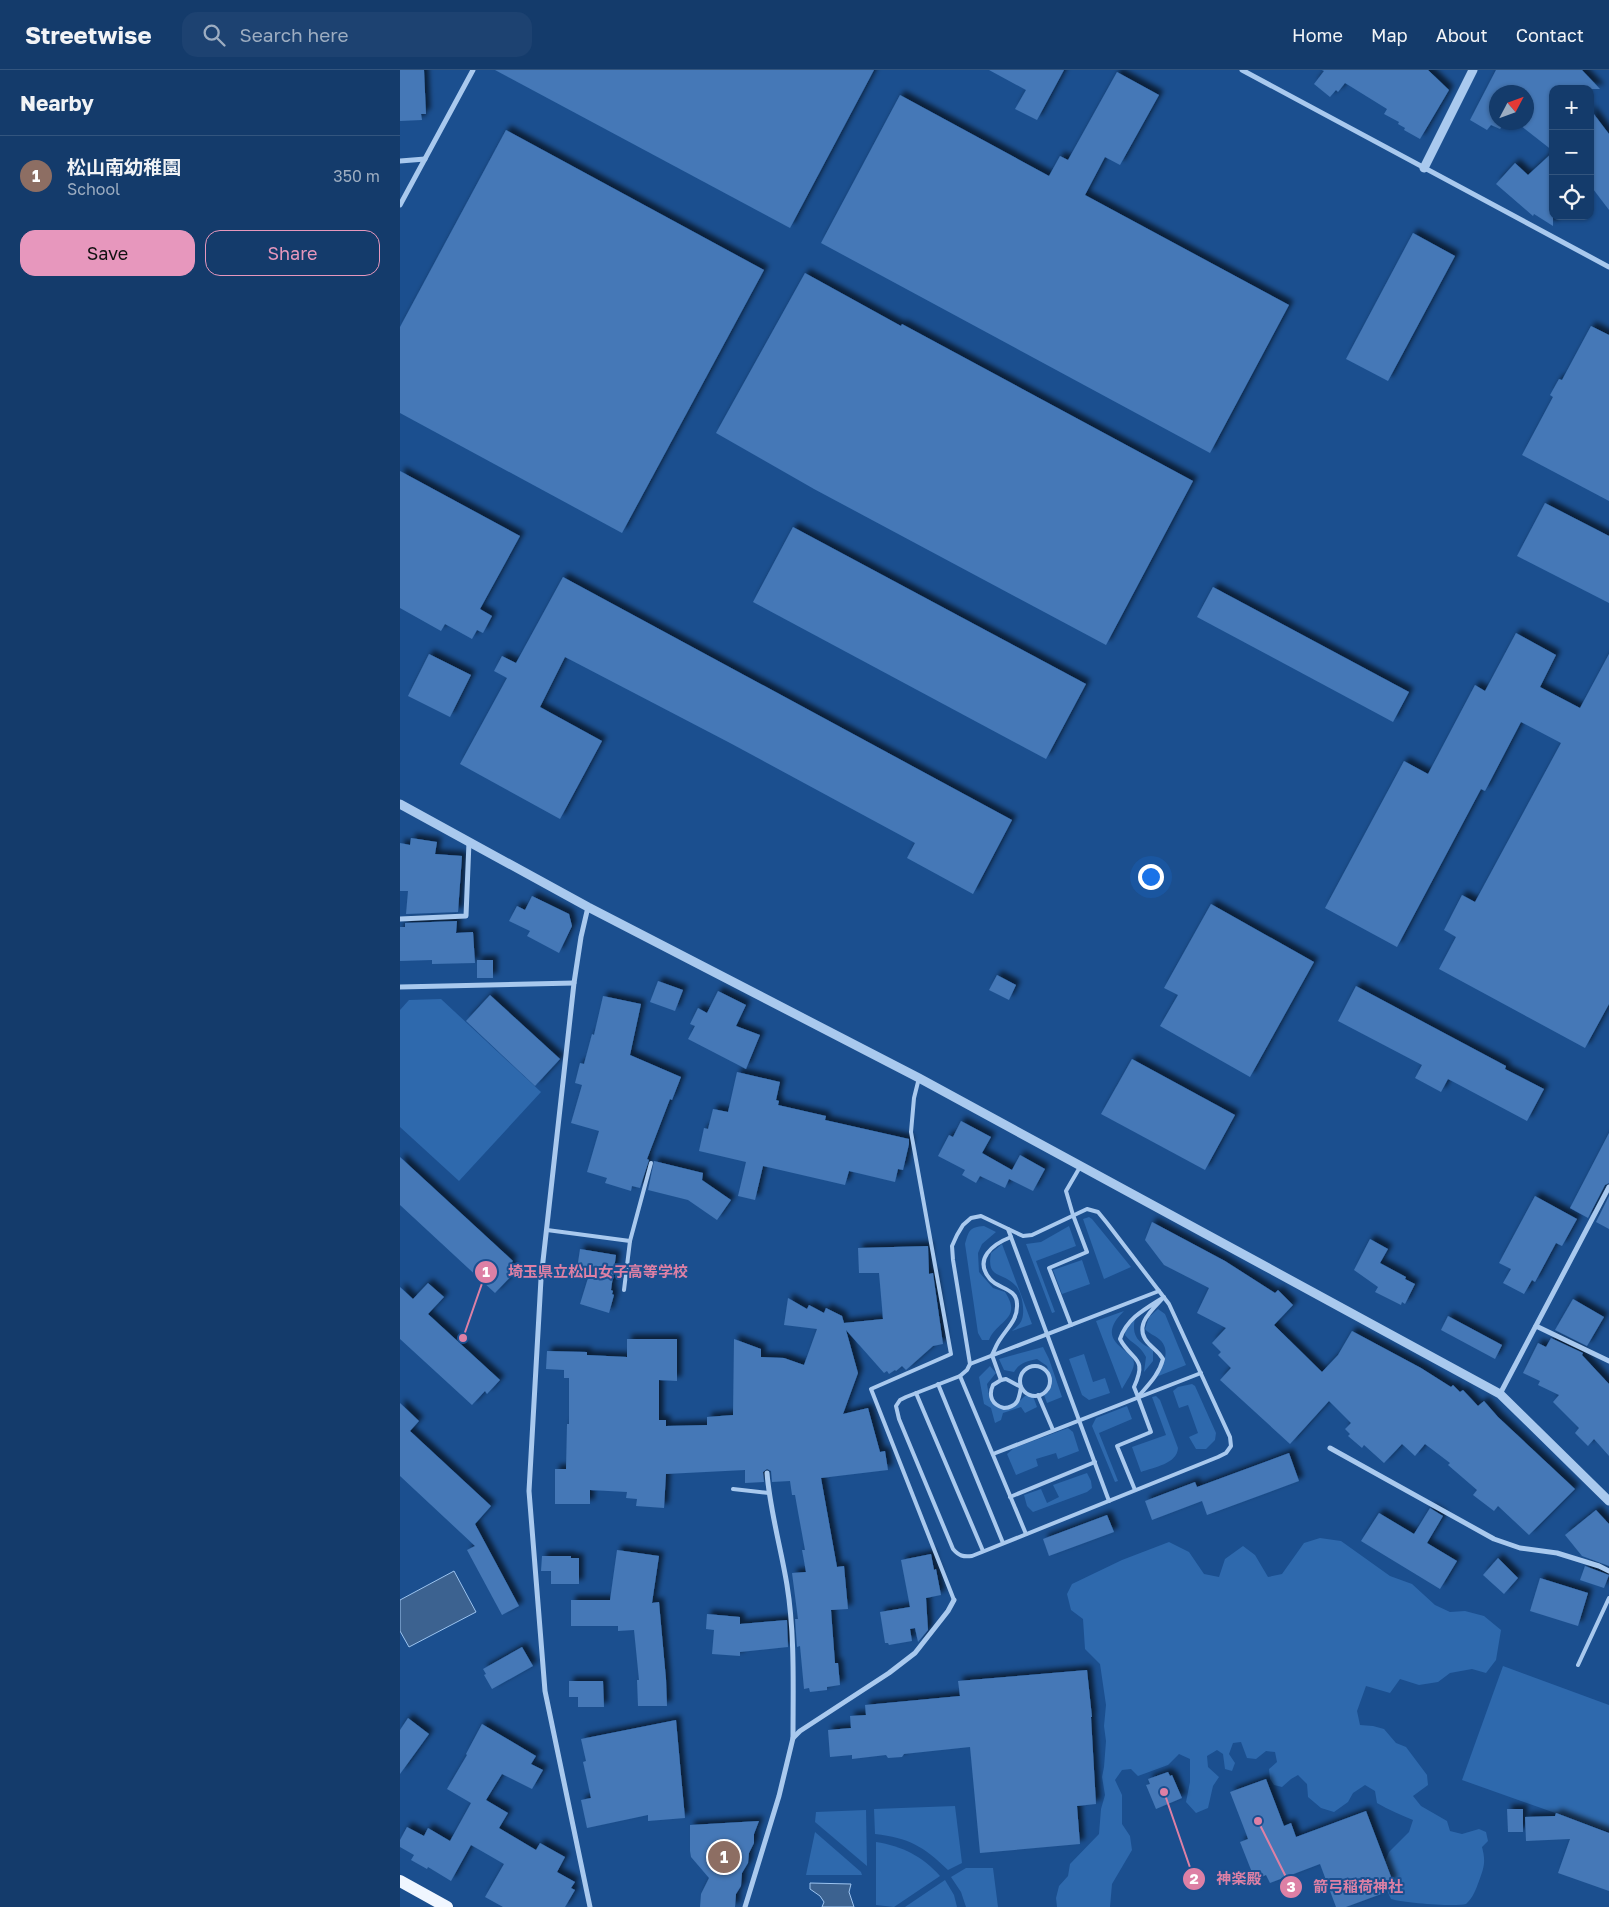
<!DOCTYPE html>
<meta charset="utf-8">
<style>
body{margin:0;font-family:"Golos Text","Noto Sans JP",sans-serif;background:#1d4271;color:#f1f3f6}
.controls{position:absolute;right:15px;top:15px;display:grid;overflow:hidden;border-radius:10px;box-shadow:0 1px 4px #0004}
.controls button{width:45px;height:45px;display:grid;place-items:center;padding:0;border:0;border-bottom:1px solid #33557e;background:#143b6b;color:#f1f3f6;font:25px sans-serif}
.compass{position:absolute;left:1089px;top:15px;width:45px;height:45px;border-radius:50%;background:#143b6b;box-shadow:0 1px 4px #0004;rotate:49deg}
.you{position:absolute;left:750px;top:806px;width:18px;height:18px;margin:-12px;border:4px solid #fff;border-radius:50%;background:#1a73e8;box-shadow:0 0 0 8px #1a73e833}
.badge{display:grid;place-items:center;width:32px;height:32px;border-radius:50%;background:#e797bd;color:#fff;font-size:16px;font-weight:700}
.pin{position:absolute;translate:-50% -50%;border:2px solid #fff;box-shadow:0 1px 5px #0006}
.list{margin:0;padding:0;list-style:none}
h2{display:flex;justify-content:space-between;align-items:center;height:65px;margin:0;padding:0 20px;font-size:21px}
h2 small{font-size:16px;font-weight:400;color:#9dadc1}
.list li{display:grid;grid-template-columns:32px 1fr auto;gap:15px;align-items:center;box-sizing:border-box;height:80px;padding:0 20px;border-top:1px solid #33557e}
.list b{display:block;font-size:19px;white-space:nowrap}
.list p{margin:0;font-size:16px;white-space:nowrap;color:#9dadc1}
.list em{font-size:16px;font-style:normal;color:#9dadc1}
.actions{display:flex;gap:10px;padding:15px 20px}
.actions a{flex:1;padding:11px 0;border:1px solid #e797bd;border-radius:15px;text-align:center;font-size:18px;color:#e797bd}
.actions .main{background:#e797bd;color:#111}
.icon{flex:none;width:28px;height:28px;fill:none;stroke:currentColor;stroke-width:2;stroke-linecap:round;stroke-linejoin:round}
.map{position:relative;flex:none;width:1209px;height:1837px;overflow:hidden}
header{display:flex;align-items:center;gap:30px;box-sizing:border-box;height:70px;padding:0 25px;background:#143b6b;border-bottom:1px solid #33557e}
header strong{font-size:24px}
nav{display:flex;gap:28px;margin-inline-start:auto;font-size:18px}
.search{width:350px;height:45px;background:#1d4271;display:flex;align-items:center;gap:12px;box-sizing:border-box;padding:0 18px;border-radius:15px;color:#9dadc1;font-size:19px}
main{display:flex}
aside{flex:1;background:#143b6b}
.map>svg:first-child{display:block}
</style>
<header>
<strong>Streetwise</strong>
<div class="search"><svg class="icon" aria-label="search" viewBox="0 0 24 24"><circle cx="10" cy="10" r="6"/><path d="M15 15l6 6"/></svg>Search here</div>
<nav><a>Home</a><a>Map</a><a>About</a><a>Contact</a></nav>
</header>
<main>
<aside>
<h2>Nearby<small></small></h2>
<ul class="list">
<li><span class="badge" style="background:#8d6e63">1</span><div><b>松山南幼稚園</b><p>School</p></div><em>350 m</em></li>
</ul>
<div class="actions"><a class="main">Save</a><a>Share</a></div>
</aside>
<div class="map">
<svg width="1209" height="1837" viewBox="0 0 1209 1837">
<defs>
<filter id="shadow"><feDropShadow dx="4.5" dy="-4.5" stdDeviation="2.5" flood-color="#0009"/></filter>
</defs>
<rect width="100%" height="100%" fill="#1b4f8f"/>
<g fill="#2e69ad">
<path d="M41 929 141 1022 59 1111 0 1057V940L9 930Z"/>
<path d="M689 1147 692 1149 731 1197 704 1209 683 1149Z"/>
<path d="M584 1156 596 1162 582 1174 578 1183 579 1202 593 1218 605 1222C623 1249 597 1250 589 1270H582L578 1263 565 1174C569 1161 569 1157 584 1156Z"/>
<path d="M669 1156 676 1176 636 1191 655 1242 652 1243 626 1174 641 1172Z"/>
<path d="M602 1174 632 1254 612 1261C615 1258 621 1254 622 1249 625 1240 622 1223 616 1216 603 1201 586 1210 591 1183Z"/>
<path d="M682 1190 690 1214 662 1224 653 1200Z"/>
<path d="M758 1239 765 1244 786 1295 756 1307C763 1296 772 1280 759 1269 755 1265 749 1264 745 1259L749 1247Z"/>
<path d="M724 1241C691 1273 736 1279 734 1294 733 1302 726 1312 722 1319L696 1251Z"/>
<path d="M735 1248C733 1258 733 1267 743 1274 746 1277 750 1277 753 1280V1291L744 1302 746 1287C739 1274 732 1274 725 1265L726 1255Z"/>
<path d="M643 1277 649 1289 662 1327 647 1333 644 1325 652 1315 647 1296 637 1289C627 1291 619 1293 614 1302L604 1300 599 1289Z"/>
<path d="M684 1284 693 1312 705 1308 710 1323 689 1330 682 1325 669 1289Z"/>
<path d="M590 1296 596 1303 587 1314 589 1326 598 1336H614L625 1326H633L637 1337 625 1343 621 1337 603 1343 601 1350 595 1353 591 1338 584 1334 579 1307Z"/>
<path d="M792 1314 795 1316 816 1363 815 1370 806 1379H796L789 1367 798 1363 788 1335 779 1338 773 1321 778 1317Z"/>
<path d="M756 1326 760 1330 778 1378C777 1394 754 1397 741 1402L732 1377 766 1365 752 1327Z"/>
<path d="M727 1336 732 1349 699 1363 718 1411 715 1412 692 1356 696 1348Z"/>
<path d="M668 1358 673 1362 679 1381 658 1389 656 1383 636 1389 638 1396 616 1405 607 1384 614 1378Z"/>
<path d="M687 1403 691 1411 692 1418 687 1422 633 1442 627 1436 624 1425 641 1419 647 1433 659 1427 653 1415Z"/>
<path d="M920 1468 941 1471 990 1506 1012 1514 1035 1535 1050 1542 1065 1541 1084 1546 1101 1560 1096 1590 1086 1603 1072 1599 1050 1603 1038 1612 1019 1615 1000 1609 990 1623 966 1616 957 1641 960 1655 973 1656 984 1659 996 1673 1006 1677 1027 1705 1028 1715 1013 1726 1021 1736 1047 1751 1050 1761 1062 1764 1079 1759 1086 1762 1088 1771 1082 1777C1086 1792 1084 1797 1079 1811 1076 1819 1073 1828 1066 1834 1055 1837 1005 1833 991 1829L982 1810 981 1800 989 1782 1009 1762 1013 1750C1001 1745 989 1740 977 1733L975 1721 965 1715 953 1723 948 1732 934 1742 921 1738 908 1727 907 1714 898 1705 891 1709 882 1717 874 1715 870 1709 869 1699 877 1692 875 1682 866 1681 856 1689 847 1688 841 1672 833 1673 829 1684 835 1693 832 1701 825 1699 823 1684 817 1680 807 1686 808 1697 819 1707 813 1716 808 1738 796 1743 786 1732 790 1712V1689L779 1684 768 1695 738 1706 731 1699 722 1700 715 1710 722 1725V1754L730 1766 732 1780 712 1814 710 1837H657L656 1828 659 1816 668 1806 670 1794 699 1764 701 1739 705 1725 702 1707 704 1697 706 1671 704 1656 706 1635 700 1594 685 1579 683 1549 671 1540 667 1524 672 1514 722 1490 769 1472 789 1482 804 1504 819 1507 825 1489 843 1476 855 1485 868 1507 882 1504 904 1473Z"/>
<path d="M1103 1596 1209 1635V1762L1062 1710Z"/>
<path d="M555 1736 562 1793 548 1800C523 1776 509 1768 475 1764L474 1739Z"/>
<path d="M466 1740 467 1796 415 1752 416 1742Z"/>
<path d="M415 1762 461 1802 462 1805H406Z"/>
<path d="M476 1772C502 1776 522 1786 540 1806L494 1837 476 1835Z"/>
<path d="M566 1798H593L598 1837H566L561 1822 551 1807Z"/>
<path d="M545 1810 554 1825 557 1837H505Z"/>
</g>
<g fill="#3c6290" stroke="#9cc4f0">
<path d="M54 1501 76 1542 9 1577 0 1561V1530Z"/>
<path d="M410 1813 451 1814 449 1822 454 1837H422L424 1832 420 1826 410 1819Z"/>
</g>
<g fill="#4478b7" filter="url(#shadow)">
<path d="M0 0H24L26 44H21L22 50 0 51Z"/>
<path d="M95 0H474L390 158Z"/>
<path d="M589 0H664L637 50 615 39 626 20Z"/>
<path d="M922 0H1028L1049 20 1020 69 1004 60 1005 58 998 54 999 52 984 44 987 39 945 13 938 22 936 20 930 27 914 14 924 1Z"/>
<path d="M1096 0H1182L1200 19H1153V81L1116 52H1126V22H1096V52H1106L1100 59 1091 55 1087 60 1070 50Z"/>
<path d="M717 2 759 25 720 95 705 87 685 125 889 235 810 383 421 173 500 25 649 106 660 86 668 90Z"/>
<path d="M1190 39 1209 64V140L1190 115Z"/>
<path d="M106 60 364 200 222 463 0 343V257Z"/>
<path d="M1153 82V156L1134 144 1133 146 1096 114 1115 93 1128 105Z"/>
<path d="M1013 163 1055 186 988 311 946 289Z"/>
<path d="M405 203 501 256 502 254 793 411 706 575 414 419 316 363Z"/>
<path d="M1191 256 1209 265V431L1122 385 1153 327 1150 325 1159 309 1162 310Z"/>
<path d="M0 401 120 466 80 539 92 546 83 563 77 560 72 569 45 554 41 561 0 538Z"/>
<path d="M1145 433 1209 466V533L1117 486Z"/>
<path d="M393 457 686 614 646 689 353 532Z"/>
<path d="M163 507 612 750 573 824 507 788 515 773 330 673 165 587 140 637 202 671 160 749 60 694 107 608 94 601 102 586 116 593Z"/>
<path d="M813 517 1009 622 993 652 797 547Z"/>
<path d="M1116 563 1156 585 1140 617 1180 638 1209 584V934L1185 978 1039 899 1056 867 1044 860 1062 825 1075 832 1161 673 1121 652 1085 721 1081 719 997 877 925 838 1004 691 1028 704 1075 615 1085 621Z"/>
<path d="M29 584 71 605 50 647 8 626Z"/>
<path d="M11 768 37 772 35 784 62 786 58 842 6 844 8 821H0V773L10 775Z"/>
<path d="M132 826 169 844 172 856 159 883 127 866 130 861 109 851 117 836 125 840Z"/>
<path d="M811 834 914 892 850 1007 760 956 778 925 764 918Z"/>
<path d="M57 851 56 863 73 862 75 893 32 894V890L0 891V857H5V853Z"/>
<rect x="77" y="890" width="16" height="18"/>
<path d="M597 905 616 915 609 930 589 920Z"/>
<path d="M258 911 283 920 275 941 250 932Z"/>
<path d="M956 916 1106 996 1105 999 1144 1019 1127 1051 1048 1009 1041 1022 1015 1008 1022 995 938 951Z"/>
<path d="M318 921 346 935 336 956 360 965 346 999 288 969 295 956 290 954 298 938 307 943Z"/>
<path d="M90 925 160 989 135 1016 66 951Z"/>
<path d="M203 926 241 934 230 985 281 1007 272 1030 270 1029 247 1089 249 1090 240 1118 232 1116 231 1121 205 1113 207 1108 187 1102 199 1061 171 1053 182 1015 175 1013 180 993 184 994 192 964 194 965Z"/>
<path d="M732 989 835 1045 805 1100 701 1044Z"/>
<path d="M337 1002 380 1012 376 1030 379 1031 378 1035 426 1046 425 1050 509 1069V1074L503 1100 498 1099 495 1112 449 1101 445 1115 363 1096 355 1130 338 1126 346 1092 299 1081 304 1058 308 1059 313 1039 328 1042Z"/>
<path d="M561 1051 591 1067 582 1083 612 1100 620 1085 645 1099 633 1121 609 1109 605 1118 580 1106 576 1113 562 1105 565 1100 538 1086 549 1065 553 1067Z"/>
<path d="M1209 1063V1113L1205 1115 1188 1148 1170 1138Z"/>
<path d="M0 1087 113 1191 109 1195 116 1201 95 1223 0 1135Z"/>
<path d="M254 1091 303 1103 302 1110 331 1130 317 1150 288 1130 248 1120Z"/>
<path d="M1135 1126 1177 1149 1162 1176 1156 1173 1135 1212 1132 1210 1124 1224 1103 1213 1111 1199 1099 1193Z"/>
<path d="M1209 1126V1159L1196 1152Z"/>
<path d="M752 1152 825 1191 875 1223 878 1220 893 1235 874 1255 922 1302 938 1285 952 1261 1021 1298 1051 1317 1053 1315 1060 1322 1063 1320 1078 1336 1084 1331 1098 1347 1175 1419 1129 1465 1098 1436 1094 1441 1073 1425 1077 1420 1048 1395 1050 1393 1025 1374 1015 1386 1002 1374 984 1393 964 1375 962 1378 948 1366 950 1364 945 1359 951 1353 929 1331 890 1374 820 1310 831 1298 818 1285 821 1282 812 1273 826 1258 797 1243 809 1218 764 1195 745 1170Z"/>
<path d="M970 1169 988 1179 980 1193 1006 1207 1005 1209 1015 1214 1005 1234 1002 1232 1001 1235 975 1222 978 1217 954 1200Z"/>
<path d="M528 1176 529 1204 533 1203 543 1274 533 1276 506 1300 502 1296 496 1301 495 1300 489 1304 487 1301 484 1303 446 1260 458 1303 443 1344 468 1338 480 1382 485 1381 488 1400 421 1408 437 1497 444 1496 448 1539 431 1540 435 1593H438L440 1615 427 1617V1620L410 1622 409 1618 404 1619 400 1576 397 1577 395 1549H398L392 1503 406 1502 402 1480H405L398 1442 395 1425H392L390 1411 372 1412 371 1401 367 1399 363 1402 364 1412 345 1413V1400L266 1404 264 1438 236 1436 237 1429 226 1428 227 1422 190 1420V1434H155V1399H166L167 1354H169V1308H164V1300L146 1299 147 1281 187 1282V1285L227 1287V1269H277V1311L259 1310V1350H266V1356L307 1355V1347L333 1345 334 1269 361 1279V1287L384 1288 404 1295 417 1259 384 1255 388 1228 407 1239 409 1235 424 1243 426 1238 442 1246 444 1253 483 1249 479 1203H459L458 1178Z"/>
<path d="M180 1179 216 1185 211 1220 213 1221 212 1224 214 1225 209 1243 180 1234 188 1208 176 1206Z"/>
<path d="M28 1213 44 1227 28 1244 100 1310 87 1324 85 1321 72 1335 0 1269V1217L13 1229Z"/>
<path d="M1173 1229 1204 1247 1187 1276 1155 1260Z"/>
<path d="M1048 1246 1102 1275 1095 1289 1041 1260Z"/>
<path d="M1151 1268 1183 1283 1182 1285 1209 1314V1386L1194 1369 1188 1376 1175 1363 1179 1358 1153 1332 1159 1325 1138 1315 1140 1311 1123 1303 1138 1273 1146 1277Z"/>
<path d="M0 1333 19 1351 10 1361 91 1436 75 1454 119 1536 102 1545 67 1480 75 1476 0 1406Z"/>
<path d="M889 1383 899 1411 807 1445 802 1431 752 1450 745 1431 795 1412 797 1417Z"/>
<path d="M1030 1438 1043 1446 1027 1473 1057 1491 1040 1519 961 1471 979 1443 1014 1464Z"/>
<path d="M1196 1440 1209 1454V1496L1182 1486 1165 1465Z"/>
<path d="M707 1445 714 1462 649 1486 643 1469Z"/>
<path d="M217 1480 259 1486 252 1533 259 1532 266 1609 267 1636H238L237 1610H239L234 1560 218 1561V1556H171V1530H210Z"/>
<path d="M531 1484 534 1500 536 1499 541 1525 526 1528 528 1560 518 1572 515 1558 510 1559 512 1571 489 1575 488 1573H485L480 1542 510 1537 501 1490Z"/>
<path d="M142 1486H171V1488H179V1514H151V1501H141Z"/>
<path d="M1098 1488 1118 1508 1104 1524 1083 1505Z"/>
<path d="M1185 1496 1209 1505 1204 1518 1180 1510Z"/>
<path d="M1140 1508 1188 1523 1178 1556 1130 1541Z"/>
<path d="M307 1544 340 1547V1554L387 1550 388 1577 340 1582V1586L312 1584 314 1560 306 1559Z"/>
<path d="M122 1577 133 1596 92 1619 84 1605 86 1604 83 1599Z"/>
<path d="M687 1600 692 1647H691L696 1734 677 1736 680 1774 580 1783 570 1677 504 1684 502 1687 488 1688 486 1685 452 1689V1685L430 1687 428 1660 451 1658 450 1646 466 1645 465 1635 560 1626 558 1611Z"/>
<path d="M169 1611H203L204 1637H178V1627H169Z"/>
<path d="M8 1648 29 1664 0 1704V1660Z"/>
<path d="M276 1650 285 1748 248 1751V1745L187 1758 181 1730 191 1728 183 1692 186 1691 181 1669Z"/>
<path d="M82 1654 136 1686 131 1694 143 1700 132 1719 102 1704 86 1730 108 1743 99 1758 136 1780 140 1773 165 1787 157 1802 175 1812 171 1818 175 1820 165 1837H103L85 1827 104 1794 71 1775 51 1811 28 1797 27 1799 11 1790 14 1785 0 1777V1770L7 1757 24 1766 28 1758 50 1771 71 1733 47 1719 67 1685 66 1684Z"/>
<path d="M768 1702 770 1706 772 1705 782 1728 756 1739 746 1715 750 1714 748 1709Z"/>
<path d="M866 1709 884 1756 891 1753 896 1767 966 1741 993 1812 981 1817 984 1823 946 1837H936L920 1794 870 1813 866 1805 855 1810 840 1772 848 1769 847 1766 830 1722Z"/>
<path d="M1107 1739H1123V1762H1108Z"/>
<path d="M1156 1743 1209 1763V1821L1158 1803 1170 1769 1126 1771 1125 1747 1155 1746Z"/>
<path d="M359 1751 354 1764V1773L349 1783 348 1793 342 1803 341 1816 336 1824 335 1837H300L301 1824 309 1808 291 1787 290 1781V1755Z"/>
</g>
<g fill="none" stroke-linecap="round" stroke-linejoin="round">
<g stroke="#a9c9ee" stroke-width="4">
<path d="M519 1008 514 1028 511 1062 551 1284 471 1319 554 1530"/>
<path d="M687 1139 698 1142 707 1153 769 1234 830 1367 831 1376 826 1383 818 1387 572 1486C563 1487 559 1486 553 1479L499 1349 496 1336 500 1330 506 1327 560 1306 567 1300 570 1294 553 1190 552 1176 557 1165 563 1155 571 1148 581 1146 623 1166 632 1165Z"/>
<path d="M608 1159 709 1431"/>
<path d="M147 1160 230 1171 224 1220"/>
<path d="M230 1171 251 1093"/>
<path d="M671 1255 649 1198 687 1182 673 1145 666 1121 680 1097"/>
<path d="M570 1294 759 1221"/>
<circle cx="635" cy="1311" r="15"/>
<path d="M560 1306 626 1464"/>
<path d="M606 1309 621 1317C619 1329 618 1337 604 1338 592 1335 588 1326 593 1315L601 1310Z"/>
<path d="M601 1310 592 1285C595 1279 597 1273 601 1268 608 1257 618 1249 617 1234 617 1218 598 1219 590 1209 573 1189 593 1174 611 1167"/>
<path d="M538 1314 603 1473"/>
<path d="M516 1323 583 1481"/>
<path d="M638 1325 653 1360"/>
<path d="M593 1384 801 1303"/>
<path d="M333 1419 369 1423"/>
<path d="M735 1420 717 1376 751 1362 738 1327C748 1315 759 1305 763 1289 759 1282 755 1280 749 1274 732 1256 751 1241 764 1227 745 1239 727 1248 720 1269 732 1292 748 1286 734 1317L738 1327"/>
<path d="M610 1427 695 1392"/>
<path d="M1178 1595 1209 1528"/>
</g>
<g stroke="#a9c9ee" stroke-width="5">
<path d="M842 0 1209 197"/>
<path d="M0 91 25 89"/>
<path d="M0 135 73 0"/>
<path d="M188 837 181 867 174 913 141 1209 129 1421 145 1621 190 1837"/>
<path d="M0 849 66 846 69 772"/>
<path d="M0 917 174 913"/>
<path d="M1136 1256 1209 1291"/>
<path d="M1100 1324 1209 1117"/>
<path d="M930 1378 1094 1469 1120 1478 1157 1483 1199 1496 1209 1501"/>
<path d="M367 1403C370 1441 381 1478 387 1515 395 1565 393 1617 393 1668"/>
<path d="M345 1837 379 1726 393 1668 400 1661 489 1603 515 1583 548 1541 554 1530"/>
</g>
<g stroke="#a9c9ee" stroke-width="9">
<path d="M1024 98 1073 0"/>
<path d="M0 734 188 837 519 1008 1100 1324 1209 1431"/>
</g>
<path stroke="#f0f6ff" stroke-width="12" d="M0 1811 47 1837"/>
</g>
<path fill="none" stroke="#dd80a5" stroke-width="2" d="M63 1268L86 1202M764 1722L794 1809M858 1751L891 1817"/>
<g fill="#dd80a5" stroke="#1b4f8f" stroke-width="2">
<circle cx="63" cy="1268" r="5"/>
<circle cx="764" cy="1722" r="5"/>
<circle cx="858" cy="1751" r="5"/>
<circle cx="86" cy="1202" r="12"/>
<circle cx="794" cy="1809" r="12"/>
<circle cx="891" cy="1817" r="12"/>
</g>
<g font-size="15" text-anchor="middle" font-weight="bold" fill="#fff">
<text x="86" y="1207">1</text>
<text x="794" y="1814">2</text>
<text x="891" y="1822">3</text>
</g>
<g font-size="15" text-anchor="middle" font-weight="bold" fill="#dd80a5" stroke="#1b4f8f" stroke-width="4" stroke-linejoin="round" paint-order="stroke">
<text x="198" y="1207">埼玉県立松山女子高等学校</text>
<text x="839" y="1814">神楽殿</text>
<text x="958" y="1822">箭弓稲荷神社</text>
</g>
</svg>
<div class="controls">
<button>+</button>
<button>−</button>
<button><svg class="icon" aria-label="locate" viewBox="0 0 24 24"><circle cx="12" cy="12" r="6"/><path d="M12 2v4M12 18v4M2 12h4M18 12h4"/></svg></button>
</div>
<svg class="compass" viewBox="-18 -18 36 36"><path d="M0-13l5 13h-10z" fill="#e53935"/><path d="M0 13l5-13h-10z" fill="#9dadc1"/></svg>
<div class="you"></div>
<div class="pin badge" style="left:324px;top:1787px;background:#8d6e63">1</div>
</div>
</main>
